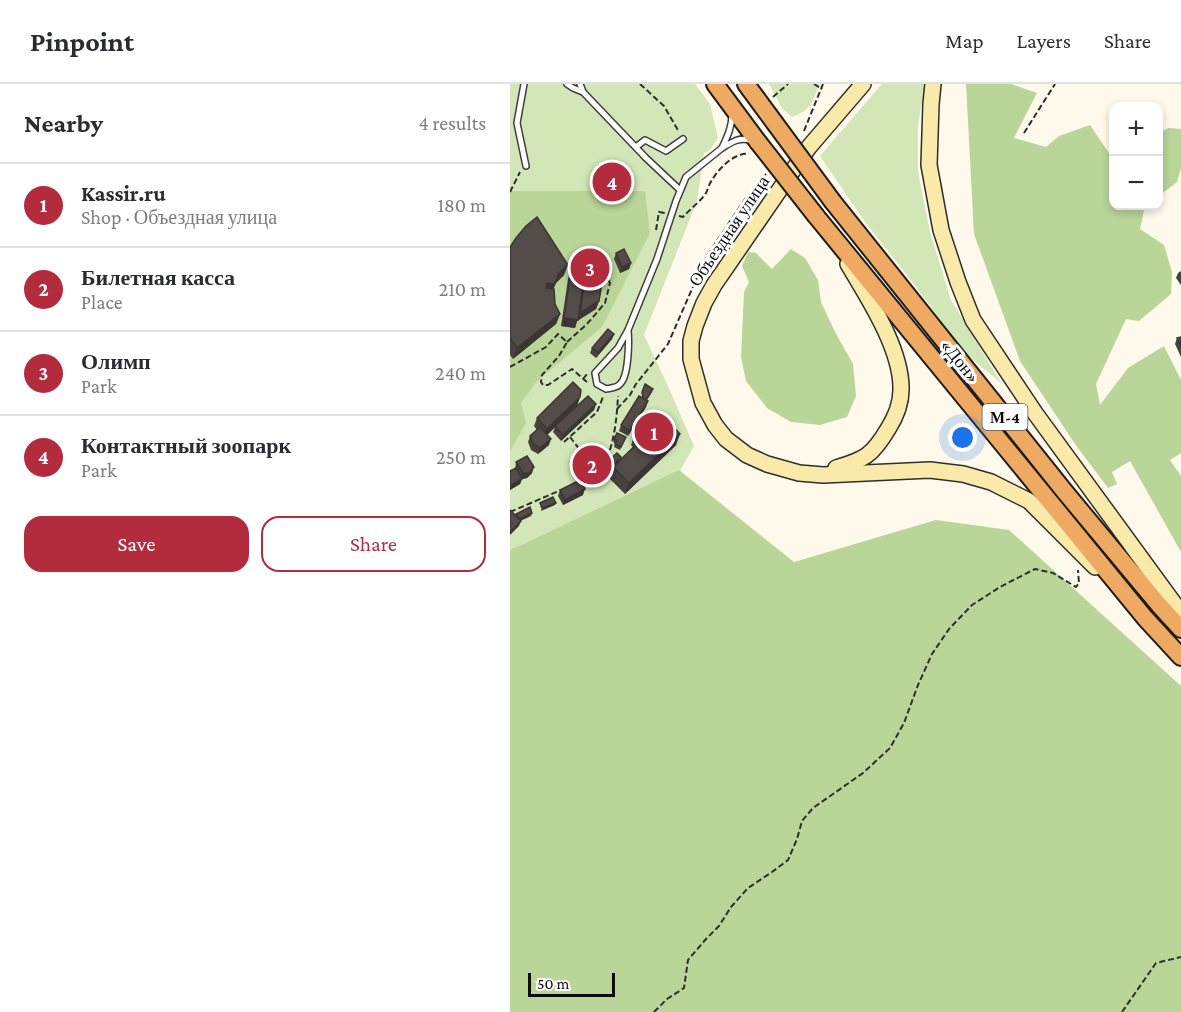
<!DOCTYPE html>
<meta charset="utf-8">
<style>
body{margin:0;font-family:"Crimson Pro",serif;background:#f7f7f7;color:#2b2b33}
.controls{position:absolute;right:18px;top:18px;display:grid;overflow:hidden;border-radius:12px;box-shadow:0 3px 9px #0003}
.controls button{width:54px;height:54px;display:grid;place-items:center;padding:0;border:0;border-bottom:2px solid #e1e1e2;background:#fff;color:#2b2b33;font:30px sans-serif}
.scale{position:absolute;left:18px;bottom:15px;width:87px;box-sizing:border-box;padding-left:6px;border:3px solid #0c0c0c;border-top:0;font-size:16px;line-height:21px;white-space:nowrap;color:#0c0c0c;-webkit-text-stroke:4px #fff;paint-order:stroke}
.you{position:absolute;left:453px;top:354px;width:21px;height:21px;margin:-15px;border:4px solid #fff;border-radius:50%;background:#1a73e8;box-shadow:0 0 0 9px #1a73e833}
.badge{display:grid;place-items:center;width:39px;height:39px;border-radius:50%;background:#b32c3e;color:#fff;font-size:20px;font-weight:700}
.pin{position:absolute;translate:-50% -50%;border:3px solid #fff;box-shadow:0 2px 6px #0006}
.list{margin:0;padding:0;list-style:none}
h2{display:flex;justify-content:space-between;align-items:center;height:78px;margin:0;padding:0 24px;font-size:26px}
h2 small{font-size:20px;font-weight:400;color:#7c7c81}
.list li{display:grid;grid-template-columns:39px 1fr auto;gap:18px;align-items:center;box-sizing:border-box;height:84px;padding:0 24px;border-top:2px solid #e1e1e2}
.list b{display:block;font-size:22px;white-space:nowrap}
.list p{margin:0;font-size:20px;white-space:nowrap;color:#7c7c81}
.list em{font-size:20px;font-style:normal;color:#7c7c81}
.actions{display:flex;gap:12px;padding:18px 24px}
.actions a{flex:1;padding:14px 0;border:2px solid #b32c3e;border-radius:18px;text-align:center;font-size:21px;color:#b32c3e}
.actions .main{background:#b32c3e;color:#fff}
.map{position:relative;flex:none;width:671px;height:928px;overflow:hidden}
header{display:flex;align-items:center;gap:36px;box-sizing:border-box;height:84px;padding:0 30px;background:#fff;border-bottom:2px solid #e1e1e2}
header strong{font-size:28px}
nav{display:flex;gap:33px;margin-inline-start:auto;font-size:21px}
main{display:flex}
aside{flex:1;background:#fff}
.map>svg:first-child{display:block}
</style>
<header>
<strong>Pinpoint</strong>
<nav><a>Map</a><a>Layers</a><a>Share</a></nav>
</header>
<main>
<aside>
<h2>Nearby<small>4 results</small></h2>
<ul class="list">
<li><span class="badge">1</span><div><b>Kassir.ru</b><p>Shop · Объездная улица</p></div><em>180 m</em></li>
<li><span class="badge">2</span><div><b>Билетная касса</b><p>Place</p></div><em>210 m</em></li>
<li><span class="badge">3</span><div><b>Олимп</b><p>Park</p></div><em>240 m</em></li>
<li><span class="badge">4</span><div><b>Контактный зоопарк</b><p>Park</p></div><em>250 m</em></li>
</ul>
<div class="actions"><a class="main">Save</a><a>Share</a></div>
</aside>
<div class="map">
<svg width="671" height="928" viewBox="0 0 671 928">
<rect width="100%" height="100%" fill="#fef9eb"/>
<g fill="#d3e6b7">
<path d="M0 0H185L200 20 208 54 200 66 194 69 187 117 134 251 157 300 184 362 153 417 0 490Z"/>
<path d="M259 0H309V1C303 17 300 27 282 33L272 24Z"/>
<path d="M372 0H415L408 41V88L420 148 441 216 492 300 455 269 397 191 355 138 310 72Z"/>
</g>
<g fill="#b9d598">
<path d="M456 0H501L527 9 504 54 536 63 549 52 580 41 601 72 603 71 604 122H635L630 145 654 161 662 188 661 210 629 237 616 235 586 300 590 321 618 284 654 262 671 296V369L660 376 671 392V468L620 377 602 388 607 400 598 404 565 360 510 277 464 150Z"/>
<path d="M658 44 671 45V84L667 98 649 112V49Z"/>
<path d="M0 107H135L140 149 92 243 27 297 11 319 16 339 0 367Z"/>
<path d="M281 165 295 174 308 196 311 218 325 248 343 280 346 312 337 333 310 341 281 338 257 324 236 297 231 273 234 208 239 198 232 182 238 168 246 169 262 185Z"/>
<path d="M169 386 284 478 426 436 499 446 671 602V928H0V466L18 458Z"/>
</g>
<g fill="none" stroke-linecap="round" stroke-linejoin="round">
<g stroke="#3f3f3f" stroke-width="8">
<g id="service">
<path d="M14 0 7 39 16 82"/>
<path d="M57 0 63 4 73 8"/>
<path d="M70 0 73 8 136 74 170 106"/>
<path d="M222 31C222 43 217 53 212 64 222 58 229 53 240 56"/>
<path d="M126 63 135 56 156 67 173 55"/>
<path d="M118 246C119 257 119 292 110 300 107 304 101 304 96 305L87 300 85 289 108 264 118 246 147 175 166 117 176 93 212 64"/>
</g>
</g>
<g stroke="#2e2e2e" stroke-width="18">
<g id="secondary">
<path d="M353 0 299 63 204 201 194 219 185 242 181 257V275L193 319 205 341 216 355 237 371 257 380 289 389 313 391 420 386 453 390 481 398 519 417 585 483"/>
<path d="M423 0 421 20 419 81 431 146 448 198 463 236 525 329 671 529"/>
<path d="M326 384C355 375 362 372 378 345 385 334 391 319 391 306 392 265 358 214 338 180"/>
</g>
</g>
<g stroke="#1d1d1d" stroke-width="20">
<g id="trunk">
<path d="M205 0 248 58"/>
<path d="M236 0 264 38"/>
<path d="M323 118 555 408 649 521 671 545"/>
<path d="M306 132 635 534 671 573"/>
</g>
</g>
<g stroke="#2e2e2e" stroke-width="2" stroke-dasharray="6 3" stroke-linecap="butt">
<path d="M130 0 154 22 169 48"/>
<path d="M304 0 312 5"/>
<path d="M263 13 278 0"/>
<path d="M294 47 313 0"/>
<path d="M514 49 545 0"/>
<path d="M0 108 10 88"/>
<path d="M169 132 173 133C180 125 190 118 196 109 198 105 199 100 202 96 209 84 225 68 239 70"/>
<path d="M146 146 149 128 155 129"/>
<path d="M64 175 82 170"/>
<path d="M57 258 77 240 95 219 100 199 93 186"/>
<path d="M0 283 36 263 48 250 57 258 49 272 32 291 31 298 33 301H38L62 285 77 298"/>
<path d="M73 295 77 290"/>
<path d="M107 325 120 311 126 300 158 260 196 173 235 115 256 90"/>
<path d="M60 353 70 366"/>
<path d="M54 358 87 328 93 313"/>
<path d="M70 397C77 394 85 390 90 385 104 369 107 332 108 312"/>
<path d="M0 428 51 406"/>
<path d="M144 928 157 915 174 904 178 876 196 855 209 842 221 823 238 804 262 788 278 776 287 755 292 737 303 724 353 689 380 664 394 639 408 601 422 570 439 545 462 521 490 503 525 485 543 489 566 503 569 499 568 486"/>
<path d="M612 928 646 879 671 873"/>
</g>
<use href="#service" stroke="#fff" stroke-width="5"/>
<use href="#secondary" stroke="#faeaaa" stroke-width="15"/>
<use href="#trunk" stroke="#eeaa62" stroke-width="16"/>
<g stroke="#1d1d1d" stroke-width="20" stroke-linecap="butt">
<g id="trunk-bridge">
<path d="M264 38 323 118"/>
<path d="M248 58 306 132"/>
</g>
</g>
<use href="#trunk-bridge" stroke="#eeaa62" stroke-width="16"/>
</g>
<g fill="#48413f">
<path d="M0 163 54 191 46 199 43 205 45 220 50 230 46 240 3 275 0 271Z"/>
<path d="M84 168 89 217 86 225 67 237 65 244 51 242 58 195 62 180Z"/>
<path d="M106 169 121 179 119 185 110 189 104 175Z"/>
<path d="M671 187V201L666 194 668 189Z"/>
<path d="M104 250 102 255 86 274 80 269 82 264Z"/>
<path d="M671 253V273L665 260 667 254Z"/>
<path d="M132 308H142L137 316 136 323 118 352 109 347 111 341 132 313Z"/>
<path d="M70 313 67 322 86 320 84 326 51 357 43 348 45 343 37 351 39 361 28 370 21 366 18 358 20 352 27 346 24 342 27 334Z"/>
<path d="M107 349 116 353 110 366 104 363 105 359 103 358Z"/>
<path d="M125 350 166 361 115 410 99 394 103 384 102 385 97 380 98 377 111 375 123 363 121 361Z"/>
<path d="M87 366 86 369 70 379 66 374 67 371Z"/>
<path d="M92 377 91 379 78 388 74 382 75 380Z"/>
<path d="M6 378 22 389 17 394 12 395 10 400 0 406V387L5 385Z"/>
<path d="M50 406 73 411 53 421 48 412Z"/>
</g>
<g fill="#3b3533">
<path d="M121 179 119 185 110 189 112 183Z"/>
<path d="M58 181 54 191 46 199 41 211 33 210 37 199Z"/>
<path d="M77 184 74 192 61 186 58 193 61 185Z"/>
<path d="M89 217 86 225 67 237 65 244 51 242 54 234 68 236 70 229Z"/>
<path d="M50 230 46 240 3 275 7 264Z"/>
<path d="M104 250 102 255 86 274 88 268Z"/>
<path d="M70 313 67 322 34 354 37 345Z"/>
<path d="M138 317 136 323 118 352 120 347Z"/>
<path d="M86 320 84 326 51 357 53 351Z"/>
<path d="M170 350 166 361 115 410 119 399Z"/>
<path d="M41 355 39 361 28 370 30 364Z"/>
<path d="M87 366 86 369 70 379 71 377Z"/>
<path d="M92 377 91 379 78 388 79 385Z"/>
<path d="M24 383 22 389 17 394 12 395 10 400 0 406 1 401 11 395 13 389Z"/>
<path d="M75 405 73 411 53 421 55 416Z"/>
<path d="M46 419 45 421 31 427 32 424Z"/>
<path d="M22 429 21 432 8 438 9 436Z"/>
<path d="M11 437 9 442 0 451V448Z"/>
</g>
<g fill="#544c49" stroke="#3b3533" stroke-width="1.5">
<path d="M27 133 58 181 50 188 44 200 37 199 36 204 44 205 45 220 50 230 7 264 0 254V163L6 154 16 142Z"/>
<path d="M114 165 121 179 112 183 106 169Z"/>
<path d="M84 168 94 186 89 217 70 229 77 184 71 186 61 185 62 180Z"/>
<path d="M61 186 75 188 68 236 54 234Z"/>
<path d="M98 245 104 250 88 268 82 264Z"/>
<path d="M671 253V263L667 254Z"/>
<path d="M63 298 71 306 70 313 37 345 27 334Z"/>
<path d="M135 300 143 305 136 316 133 314 132 308Z"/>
<path d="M78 312 86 320 53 351 45 342Z"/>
<path d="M129 312 138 317 120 347 111 341Z"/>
<path d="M148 327 170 350 119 399 103 383 131 356 125 350Z"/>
<path d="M30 343 41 355 30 364 23 360 20 352Z"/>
<path d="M107 349 116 353 111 363 105 360 107 356 104 355Z"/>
<path d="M83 360 87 366 71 377 67 371Z"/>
<path d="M107 369 111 373 103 382 98 377Z"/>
<path d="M88 371 92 377 79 385 75 380Z"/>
<path d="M17 372 24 383 19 389H13L6 378Z"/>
<path d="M6 384 12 395 1 401 0 399V387Z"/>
<path d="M70 396 75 405 55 416 50 406Z"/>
<path d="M43 413 46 419 32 424 30 419Z"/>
<path d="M20 423 22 429 10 435 7 432 6 430Z"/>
<path d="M0 426 11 437 0 448Z"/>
</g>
<g text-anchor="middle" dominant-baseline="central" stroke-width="6" stroke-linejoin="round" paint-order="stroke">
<rect fill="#fff" stroke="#555" stroke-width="1.5" x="472.5" y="320" width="45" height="26" rx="4.5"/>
<g font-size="16" font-weight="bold" fill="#0c0c0c">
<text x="495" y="333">М-4</text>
</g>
<g font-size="18" fill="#0c0c0c" stroke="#fff">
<text transform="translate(219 147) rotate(-56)">Объездная улица</text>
<text transform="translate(450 277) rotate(51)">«Дон»</text>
</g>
</g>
</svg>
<div class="controls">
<button>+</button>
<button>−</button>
</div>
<div class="scale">50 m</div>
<div class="you"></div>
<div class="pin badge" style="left:144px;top:348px">1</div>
<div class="pin badge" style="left:82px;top:381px">2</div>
<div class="pin badge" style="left:80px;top:184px">3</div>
<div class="pin badge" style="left:102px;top:98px">4</div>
</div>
</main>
